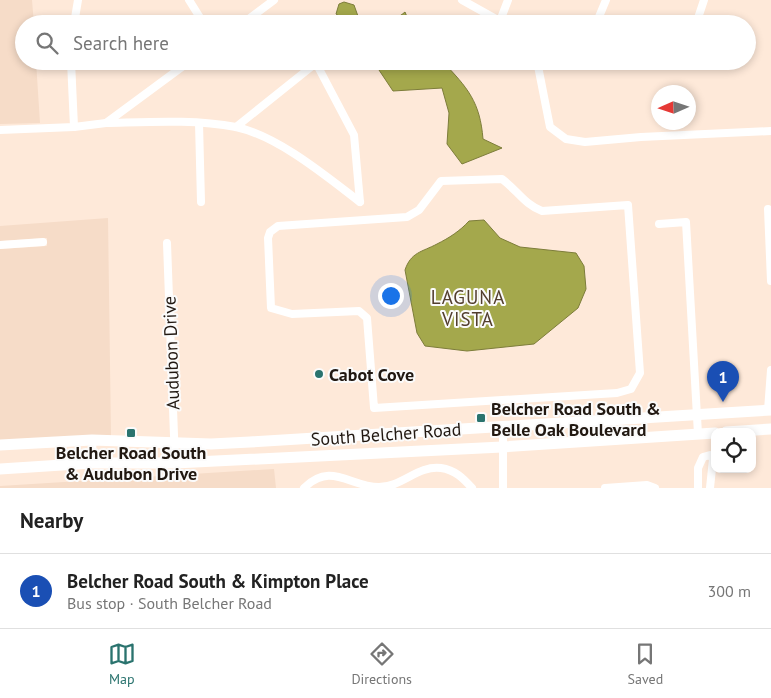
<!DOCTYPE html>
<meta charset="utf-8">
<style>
body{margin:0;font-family:"PT Sans",sans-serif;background:#f6f6f6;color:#222}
.controls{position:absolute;right:15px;bottom:15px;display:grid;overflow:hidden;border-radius:10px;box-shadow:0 2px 8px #0003}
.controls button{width:45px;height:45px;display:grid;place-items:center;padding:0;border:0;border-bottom:1px solid #e0e0e0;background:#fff;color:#222;font:25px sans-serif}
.compass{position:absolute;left:651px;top:85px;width:45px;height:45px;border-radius:50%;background:#fff;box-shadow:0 2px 8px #0003;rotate:267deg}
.you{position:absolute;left:390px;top:295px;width:18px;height:18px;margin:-12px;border:4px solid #fff;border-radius:50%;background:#1a73e8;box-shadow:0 0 0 8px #1a73e833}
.badge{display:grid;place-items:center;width:32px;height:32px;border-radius:50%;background:#2a736e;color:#fff;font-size:16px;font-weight:700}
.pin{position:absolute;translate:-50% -41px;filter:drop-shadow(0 1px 2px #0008)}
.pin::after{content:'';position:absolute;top:26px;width:18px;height:15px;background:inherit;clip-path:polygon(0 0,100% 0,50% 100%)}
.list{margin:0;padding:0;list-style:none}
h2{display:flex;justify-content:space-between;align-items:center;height:65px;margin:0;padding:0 20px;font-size:21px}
h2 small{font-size:16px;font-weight:400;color:#767676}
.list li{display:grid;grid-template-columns:32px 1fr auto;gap:15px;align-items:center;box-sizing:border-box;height:75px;padding:0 20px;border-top:1px solid #e0e0e0}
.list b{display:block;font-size:19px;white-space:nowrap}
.list p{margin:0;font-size:16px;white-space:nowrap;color:#767676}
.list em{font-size:16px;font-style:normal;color:#767676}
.icon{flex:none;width:28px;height:28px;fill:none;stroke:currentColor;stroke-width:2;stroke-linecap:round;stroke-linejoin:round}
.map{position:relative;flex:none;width:771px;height:488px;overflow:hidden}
.search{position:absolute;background:#fff;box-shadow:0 2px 8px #0003;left:15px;right:15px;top:15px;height:55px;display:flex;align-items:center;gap:12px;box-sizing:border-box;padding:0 18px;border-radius:28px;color:#767676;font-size:19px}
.sheet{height:140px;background:#fff}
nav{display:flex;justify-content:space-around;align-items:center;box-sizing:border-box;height:70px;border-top:1px solid #e0e0e0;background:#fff;font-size:14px;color:#767676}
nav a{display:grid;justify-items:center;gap:2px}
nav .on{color:#2a736e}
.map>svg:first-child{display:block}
</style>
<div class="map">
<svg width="771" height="488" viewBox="0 0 771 488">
<rect width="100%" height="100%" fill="#fee9d9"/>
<g fill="#f6dcc8">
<path d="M0 0H32L34 24H24V61H36L40 123 0 124Z"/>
<path d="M108 218 111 436 0 441V249L47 246V238L0 241V226Z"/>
<path d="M274 469 276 488H0V486Z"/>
</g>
<g fill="#a4a84c" stroke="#7d7d3a">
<path d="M344 2 354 5 359 19C377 22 390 25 405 12L410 24H351L336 14 339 4Z"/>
<path d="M373 61H442C468 88 480 102 483 139L502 148 462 164 447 144 449 113 442 88 393 91Z"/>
<path d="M484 220 500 238 520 247 576 253 584 266 586 289 578 308 534 344 467 351 425 346 417 333 405 270C411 252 422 252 437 244 449 238 460 231 469 221Z"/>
</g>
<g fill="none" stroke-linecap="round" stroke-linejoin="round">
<g stroke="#fff" stroke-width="8">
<path d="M189 0 204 24"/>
<path d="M462 0 505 24"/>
<path d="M500 21 508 0"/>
<path d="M74 24 78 0"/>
<path d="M242 24 274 0"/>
<path d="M596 24 606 0"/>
<path d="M696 24 704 0"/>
<path d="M71 61 74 127"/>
<path d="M537 61 550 127 566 139 585 142 641 137 771 131"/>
<path d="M106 123C149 122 194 119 236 127 278 136 326 176 360 202"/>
<path d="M199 123 201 202"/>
<path d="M236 127 316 63 354 135 360 202"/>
<path d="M0 130 74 127 106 123 190 61"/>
<path d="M502 179C517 190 525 205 542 211L628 205 640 373 631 389 617 393 374 408 367 318 359 311 292 314 271 308 268 238 270 232 278 226 407 217 419 210 441 181Z"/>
<path d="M768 209 771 281"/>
<path d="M659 224 686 222 698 434"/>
<path d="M167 243 175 463"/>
<path d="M0 245 43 242"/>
<path d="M768 410 771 370"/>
<path d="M503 426V488"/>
<path d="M92 440 93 463"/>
<path d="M304 488C331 461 350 487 379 487 402 487 418 465 441 468 455 470 463 478 472 488"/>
<path d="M605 488 647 485 655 488"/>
<path d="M698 488V468L703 457 710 455 713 459 710 488"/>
</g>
<g stroke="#fff" stroke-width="11">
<path d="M726 432 771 429"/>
<path d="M0 445 92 440 211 444 250 442 771 410"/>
<path d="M0 469 93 463H175L502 447 715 433"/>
</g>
</g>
<g fill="#2a736e" stroke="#fbfbfb" stroke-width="2">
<circle cx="319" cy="374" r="5"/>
<rect x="476" y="413" width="10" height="10" rx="2.5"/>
<rect x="126" y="428" width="10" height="10" rx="2.5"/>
</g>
<g text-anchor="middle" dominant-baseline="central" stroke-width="4" stroke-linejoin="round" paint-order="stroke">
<g font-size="18" fill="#211811" stroke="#fbfbfb">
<text transform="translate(171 353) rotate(-92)">Audubon Drive</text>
<text transform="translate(386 434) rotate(-4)">South Belcher Road</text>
</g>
<g font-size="18" font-weight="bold" fill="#211811" stroke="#fbfbfb" text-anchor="start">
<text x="329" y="374">Cabot Cove</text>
<text x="491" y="408">Belcher Road South &amp;<tspan x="491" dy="21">Belle Oak Boulevard</tspan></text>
<text x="131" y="452" text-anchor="middle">Belcher Road South<tspan x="131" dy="21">&amp; Audubon Drive</tspan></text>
</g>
<g font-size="19" letter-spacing="1" fill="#523e2d" stroke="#fbfbfb">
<text x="468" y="297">LAGUNA<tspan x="468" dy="22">VISTA</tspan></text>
</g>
</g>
</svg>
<div class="controls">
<button><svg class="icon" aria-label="locate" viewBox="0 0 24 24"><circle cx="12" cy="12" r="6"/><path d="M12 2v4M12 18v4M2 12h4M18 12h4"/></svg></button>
</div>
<svg class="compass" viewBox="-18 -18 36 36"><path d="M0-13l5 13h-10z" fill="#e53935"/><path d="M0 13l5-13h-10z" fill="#767676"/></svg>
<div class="you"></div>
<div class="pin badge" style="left:723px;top:402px;background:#1a4fb4">1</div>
<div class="search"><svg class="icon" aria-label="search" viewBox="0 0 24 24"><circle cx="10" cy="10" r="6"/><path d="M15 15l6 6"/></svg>Search here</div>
</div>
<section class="sheet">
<h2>Nearby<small></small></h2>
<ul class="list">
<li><span class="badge" style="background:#1a4fb4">1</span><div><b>Belcher Road South &amp; Kimpton Place</b><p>Bus stop · South Belcher Road</p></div><em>300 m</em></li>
</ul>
</section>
<nav>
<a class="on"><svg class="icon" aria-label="map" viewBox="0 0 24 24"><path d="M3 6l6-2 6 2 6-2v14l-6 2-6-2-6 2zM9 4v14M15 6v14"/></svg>Map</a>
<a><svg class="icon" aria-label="directions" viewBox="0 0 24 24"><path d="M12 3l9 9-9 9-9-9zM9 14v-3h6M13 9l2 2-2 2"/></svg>Directions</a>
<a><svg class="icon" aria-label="saved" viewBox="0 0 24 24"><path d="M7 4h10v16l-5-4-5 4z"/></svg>Saved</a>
</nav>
